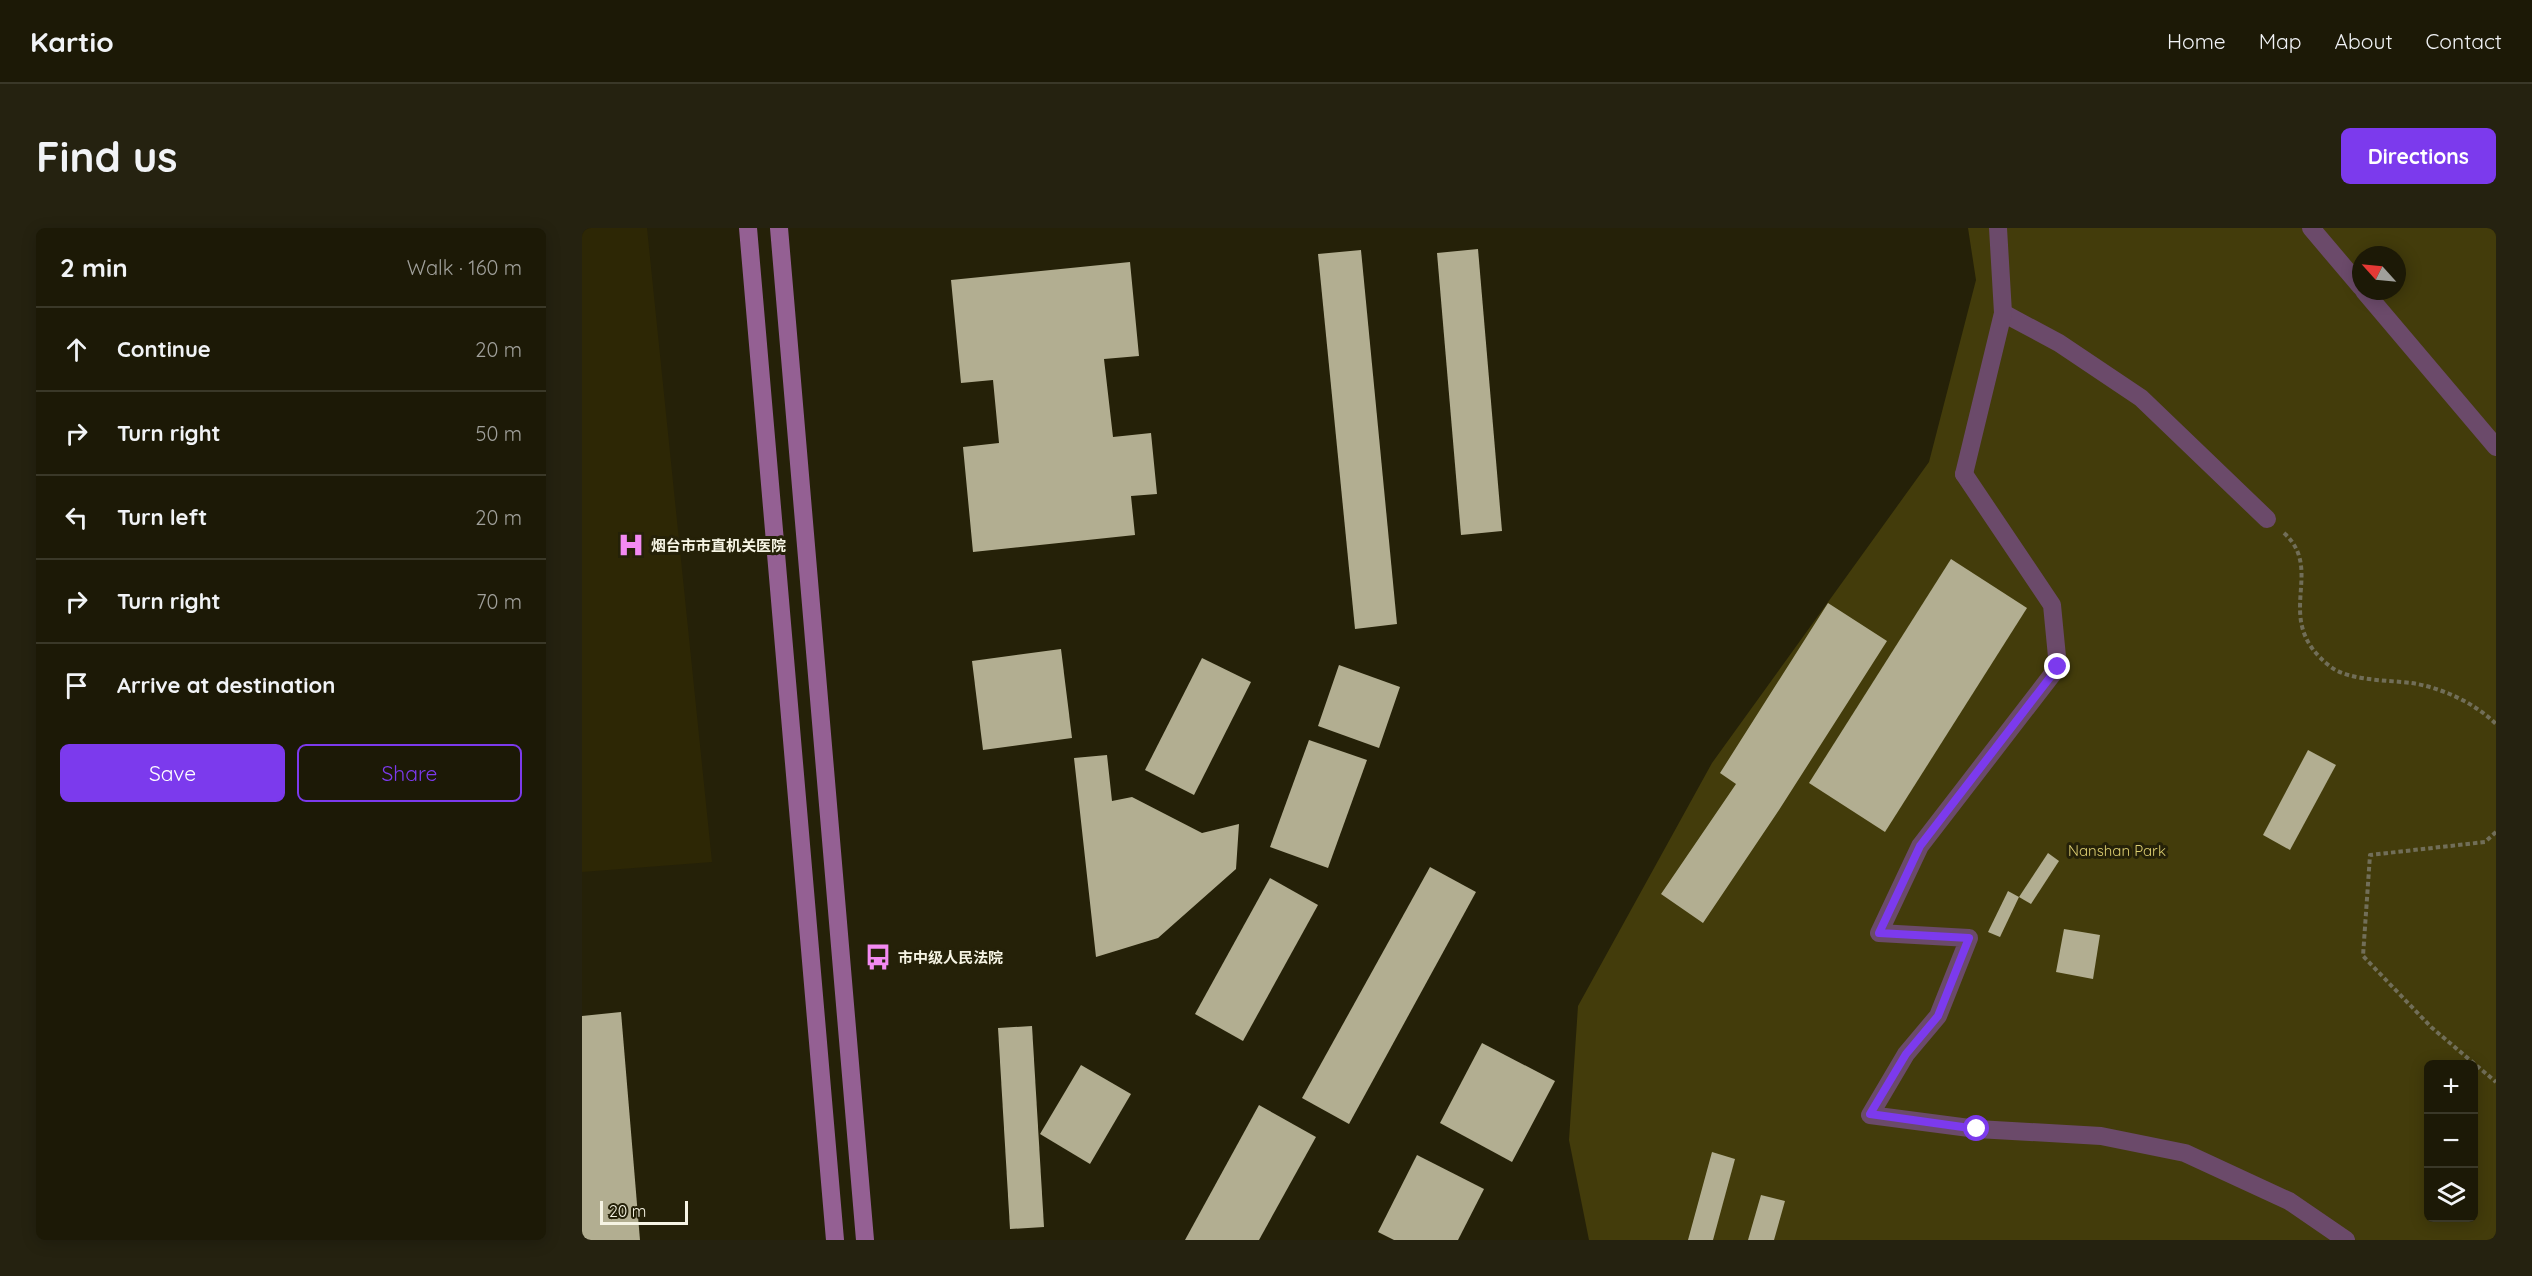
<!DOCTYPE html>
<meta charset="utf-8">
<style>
body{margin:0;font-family:Quicksand,"Noto Sans SC",sans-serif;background:#252210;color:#f1f3f6}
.controls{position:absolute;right:18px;bottom:18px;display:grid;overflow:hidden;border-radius:9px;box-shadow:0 3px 15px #0003}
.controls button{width:54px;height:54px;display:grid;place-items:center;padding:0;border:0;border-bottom:2px solid #3a3828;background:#1c1906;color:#f1f3f6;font:30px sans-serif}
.compass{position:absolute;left:1770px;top:18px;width:54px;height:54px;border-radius:50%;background:#1c1906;box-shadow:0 3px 15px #0003;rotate:297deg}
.scale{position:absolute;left:18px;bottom:15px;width:88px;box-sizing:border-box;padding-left:6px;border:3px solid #f6f4e4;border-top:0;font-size:16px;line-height:21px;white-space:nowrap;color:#f6f4e4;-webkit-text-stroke:4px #252108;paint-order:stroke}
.stop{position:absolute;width:18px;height:18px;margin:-14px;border:4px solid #7c3aed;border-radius:50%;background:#fff}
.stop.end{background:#7c3aed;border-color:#fff;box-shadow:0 2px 6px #0008}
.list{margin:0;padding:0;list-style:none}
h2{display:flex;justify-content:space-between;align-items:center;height:78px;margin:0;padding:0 24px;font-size:26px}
h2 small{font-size:20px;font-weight:400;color:#a0a09b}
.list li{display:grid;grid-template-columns:39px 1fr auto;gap:18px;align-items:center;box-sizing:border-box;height:84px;padding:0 24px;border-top:2px solid #3a3828}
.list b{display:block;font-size:22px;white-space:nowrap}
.list em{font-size:20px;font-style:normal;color:#a0a09b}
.actions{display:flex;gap:12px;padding:18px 24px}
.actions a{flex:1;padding:14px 0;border:2px solid #7c3aed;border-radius:9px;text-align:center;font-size:21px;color:#7c3aed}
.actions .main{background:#7c3aed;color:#fff}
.icon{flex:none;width:33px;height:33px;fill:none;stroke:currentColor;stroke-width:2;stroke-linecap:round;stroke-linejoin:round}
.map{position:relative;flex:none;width:1914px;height:1012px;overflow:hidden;border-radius:9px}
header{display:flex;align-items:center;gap:36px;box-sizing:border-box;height:84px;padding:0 30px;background:#1c1906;border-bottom:2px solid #3a3828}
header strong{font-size:28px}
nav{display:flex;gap:33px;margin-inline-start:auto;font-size:21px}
.intro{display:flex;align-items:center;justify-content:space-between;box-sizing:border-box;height:144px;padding:0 36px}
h1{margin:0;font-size:42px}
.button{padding:15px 27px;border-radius:9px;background:#7c3aed;color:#fff;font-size:21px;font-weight:700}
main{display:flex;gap:36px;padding:0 36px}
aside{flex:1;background:#1c1906;border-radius:9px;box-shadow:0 3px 15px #0003}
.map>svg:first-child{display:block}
</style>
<header>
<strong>Kartio</strong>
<nav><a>Home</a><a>Map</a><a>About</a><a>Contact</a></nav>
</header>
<div class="intro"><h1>Find us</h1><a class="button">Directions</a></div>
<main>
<aside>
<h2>2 min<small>Walk · 160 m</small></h2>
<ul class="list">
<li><svg class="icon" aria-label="ahead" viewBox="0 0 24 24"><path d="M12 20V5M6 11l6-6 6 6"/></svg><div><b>Continue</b></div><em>20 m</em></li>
<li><svg class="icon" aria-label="right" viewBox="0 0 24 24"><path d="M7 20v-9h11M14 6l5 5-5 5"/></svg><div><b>Turn right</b></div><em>50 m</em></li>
<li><svg class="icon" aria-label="left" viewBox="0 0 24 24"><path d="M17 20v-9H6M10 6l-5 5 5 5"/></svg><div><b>Turn left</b></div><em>20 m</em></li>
<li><svg class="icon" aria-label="right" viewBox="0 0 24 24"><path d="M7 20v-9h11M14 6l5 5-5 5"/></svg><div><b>Turn right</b></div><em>70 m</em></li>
<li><svg class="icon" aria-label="arrive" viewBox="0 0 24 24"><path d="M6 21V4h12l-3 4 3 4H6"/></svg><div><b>Arrive at destination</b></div></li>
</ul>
<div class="actions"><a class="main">Save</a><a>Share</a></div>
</aside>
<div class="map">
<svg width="1914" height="1012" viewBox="0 0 1914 1012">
<rect width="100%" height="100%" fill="#252108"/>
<path fill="#2d2705" d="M0 0H65L130 634 0 644Z"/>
<path fill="#433c0b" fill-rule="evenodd" d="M1386 0H1914V1012H1007L987 912 996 778 1130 535 1347 234 1394 52ZM1779 27H1815V63H1779ZM1846 836H1892V990H1846Z"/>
<g fill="#b2ae91">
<path d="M896 21 920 303 879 307 855 25Z"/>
<path d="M779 22 815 396 773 401 736 26Z"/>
<path d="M548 34 557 128 522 131 531 209 569 205 575 266 549 268 553 307 391 324 381 219 417 215 411 152 379 155 369 52Z"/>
<path d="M1369 331 1445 380 1303 604 1227 555Z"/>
<path d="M1246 375 1305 413 1197 582 1121 695 1079 666 1154 556 1138 545Z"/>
<path d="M479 421 490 510 401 522 390 433Z"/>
<path d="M620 430 669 454 612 567 563 542Z"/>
<path d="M757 437 818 459 797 520 736 498Z"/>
<path d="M727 512 785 532 746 640 688 619Z"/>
<path d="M1726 522 1754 537 1708 622 1681 607Z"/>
<path d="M525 527 530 573 550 569 620 605 657 596 654 641 576 710 514 729 492 530Z"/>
<path d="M1466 625 1477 633 1449 676 1437 669Z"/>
<path d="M848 639 894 664 767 896 720 870Z"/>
<path d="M688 650 736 677 661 813 613 786Z"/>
<path d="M1426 663 1437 669 1418 709 1406 704Z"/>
<path d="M1482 701 1518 707 1511 751 1474 744Z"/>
<path d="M39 784 58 1012H0V788Z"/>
<path d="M450 798 462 999 428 1001 416 800Z"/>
<path d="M900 815 973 853 930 934 858 895Z"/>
<path d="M499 837 549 866 508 936 458 906Z"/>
<path d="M677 877 734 909 677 1012H603Z"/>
<path d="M1130 924 1153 931 1131 1012H1106Z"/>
<path d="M835 927 902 961 876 1012H812L796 1004Z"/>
<path d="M1179 967 1203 973 1192 1012H1166Z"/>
</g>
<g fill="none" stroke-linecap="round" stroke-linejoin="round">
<g stroke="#716e58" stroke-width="4" stroke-dasharray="4.5 3" stroke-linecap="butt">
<path d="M1702 305C1745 344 1687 392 1749 439 1768 453 1806 452 1829 455 1858 459 1893 475 1914 496"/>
<path d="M1914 604 1903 614 1788 627 1781 728 1849 799 1914 854"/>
</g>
<g stroke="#6b4a6a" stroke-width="18">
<path d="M1421 85 1477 115 1559 170 1685 291"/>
<path d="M1382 246 1470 377 1476 439 1338 618 1297 705 1387 710 1356 788 1324 826 1288 887 1395 901 1519 908 1603 925 1707 973 1764 1012"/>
</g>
<g stroke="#6b4a6a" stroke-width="18">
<path d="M1729 0 1779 59"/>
<path d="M1782 63 1914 219"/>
<path d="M1382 246 1421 85 1416 0"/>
</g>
<g stroke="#946093" stroke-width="18">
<path d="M166 0 253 1012"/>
<path d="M197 0 283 1012"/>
</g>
</g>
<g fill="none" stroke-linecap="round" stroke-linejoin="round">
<path stroke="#7c3aed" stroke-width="8" d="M1395 901 1288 886 1324 826 1356 788 1387 710 1297 705 1338 618 1476 439"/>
</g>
<defs>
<g id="hospital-bare" transform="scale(2.07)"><path d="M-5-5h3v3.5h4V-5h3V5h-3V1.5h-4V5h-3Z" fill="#f38af2" stroke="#252108" stroke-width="2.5" paint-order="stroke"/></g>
<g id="bus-bare" transform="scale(2.07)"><path d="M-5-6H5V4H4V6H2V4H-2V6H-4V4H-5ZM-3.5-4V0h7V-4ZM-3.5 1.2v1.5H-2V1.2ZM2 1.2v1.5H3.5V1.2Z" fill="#f38af2" stroke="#252108" stroke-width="2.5" paint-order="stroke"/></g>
</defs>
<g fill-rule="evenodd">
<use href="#hospital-bare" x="49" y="317"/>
<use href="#bus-bare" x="296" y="729"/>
</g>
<g text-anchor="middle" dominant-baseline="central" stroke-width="6" stroke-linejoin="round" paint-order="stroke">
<g font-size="15" font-weight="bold" fill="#f6f4e4" stroke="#252108" text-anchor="start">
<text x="69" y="317">烟台市市直机关医院</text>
<text x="316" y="729">市中级人民法院</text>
</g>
<g font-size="15" fill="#decf72" stroke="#252108">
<text x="1535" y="622">Nanshan Park</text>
</g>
</g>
</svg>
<div class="controls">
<button>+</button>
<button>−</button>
<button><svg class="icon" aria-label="layers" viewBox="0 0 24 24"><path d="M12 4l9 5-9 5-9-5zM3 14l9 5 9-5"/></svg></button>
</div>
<svg class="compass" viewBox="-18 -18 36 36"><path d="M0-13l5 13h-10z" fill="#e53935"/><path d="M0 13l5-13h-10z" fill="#a0a09b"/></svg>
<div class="scale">20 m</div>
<div class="stop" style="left:1395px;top:901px"></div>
<div class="stop end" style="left:1476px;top:439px"></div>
</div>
</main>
